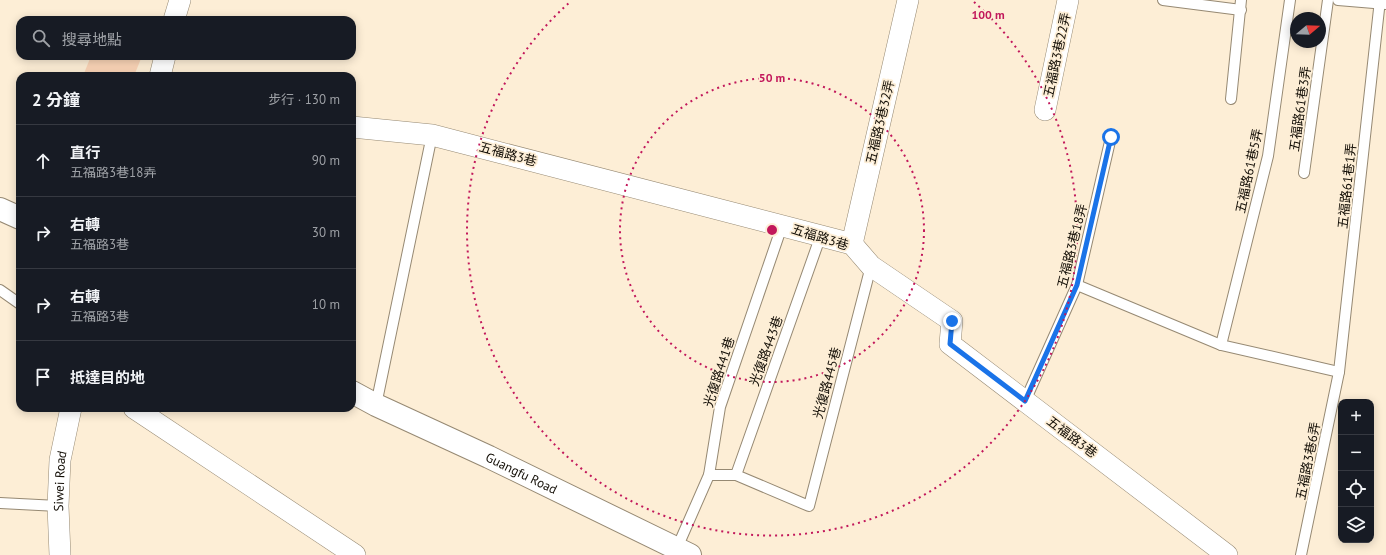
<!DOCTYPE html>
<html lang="zh-TW">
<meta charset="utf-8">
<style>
body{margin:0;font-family:"PT Sans","Noto Sans TC",sans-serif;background:#20242c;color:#f1f3f6}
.controls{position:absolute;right:12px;bottom:12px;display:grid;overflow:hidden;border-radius:8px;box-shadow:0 2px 10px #0003}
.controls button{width:36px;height:36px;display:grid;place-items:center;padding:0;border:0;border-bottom:1px solid #363941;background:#171b24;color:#f1f3f6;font:20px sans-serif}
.compass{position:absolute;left:1290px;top:12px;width:36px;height:36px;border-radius:50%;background:#171b24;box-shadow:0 2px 10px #0003;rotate:71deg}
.stop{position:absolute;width:12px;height:12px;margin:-9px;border:3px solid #1a73e8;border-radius:50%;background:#fff}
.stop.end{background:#1a73e8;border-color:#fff;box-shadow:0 1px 4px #0008}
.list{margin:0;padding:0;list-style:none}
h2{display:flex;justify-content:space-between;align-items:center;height:52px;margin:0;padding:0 16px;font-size:17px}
h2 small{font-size:13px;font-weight:400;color:#9ea1a6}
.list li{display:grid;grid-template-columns:26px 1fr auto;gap:12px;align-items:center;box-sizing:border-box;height:72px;padding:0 16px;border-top:1px solid #363941}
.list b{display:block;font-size:15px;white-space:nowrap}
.list p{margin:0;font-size:13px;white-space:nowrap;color:#9ea1a6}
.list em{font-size:13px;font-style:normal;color:#9ea1a6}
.icon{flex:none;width:22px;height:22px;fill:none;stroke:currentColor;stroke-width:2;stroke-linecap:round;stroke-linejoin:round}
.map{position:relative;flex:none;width:1386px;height:555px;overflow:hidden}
.search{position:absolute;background:#171b24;box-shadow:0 2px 10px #0003;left:16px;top:16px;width:340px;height:44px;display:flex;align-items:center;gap:10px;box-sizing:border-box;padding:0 14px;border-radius:12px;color:#9ea1a6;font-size:15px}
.panel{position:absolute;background:#171b24;box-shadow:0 2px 10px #0003;left:16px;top:72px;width:340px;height:340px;border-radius:12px}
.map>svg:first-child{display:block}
</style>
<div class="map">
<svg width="1386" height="555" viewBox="0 0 1386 555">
<rect width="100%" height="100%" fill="#fdeed6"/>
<g fill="#fad4b6">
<path d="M106 16 113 20H104Z"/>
<path d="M91 56H142L134 76H83Z"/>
</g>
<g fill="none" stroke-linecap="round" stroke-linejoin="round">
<g stroke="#968973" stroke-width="12">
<g id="lane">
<path d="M1163 0 1241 10"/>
<path d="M1338 0 1386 4"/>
<path d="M1231 99 1241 0"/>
<path d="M1304 173 1328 0"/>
<path d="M1077 285 1221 345 1339 372"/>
<path d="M0 290 20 304"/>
<path d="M1221 345 1268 156 1290 0"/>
<path d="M1025 401 1077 285 1111 137"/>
<path d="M376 405 432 135"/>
<path d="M709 475H736L809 506 871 266"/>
<path d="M736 475 821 235"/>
<path d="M0 503 58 506"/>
<path d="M677 548 709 475 720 407 782 226"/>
<path d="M1301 555 1339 372 1380 0"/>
</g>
</g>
<g stroke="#968973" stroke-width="22">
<g id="street">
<path d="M174 20 180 0"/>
<path d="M160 76 165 56"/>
<path d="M1045 110 1068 0"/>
<path d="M352 127 432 135 852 244 871 266 952 321 950 344 1227 555"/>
<path d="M852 244 908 0"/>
<path d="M134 408 355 555"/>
<path id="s1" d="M60 555 58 506 60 460 71 408"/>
</g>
</g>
<g stroke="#968973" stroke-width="24">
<g id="secondary">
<path d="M0 209 20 218"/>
<path id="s2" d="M352 392 376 405 489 457 690 555"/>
</g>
</g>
<use href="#lane" stroke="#fff" stroke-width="10"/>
<use href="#street" stroke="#fff" stroke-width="21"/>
<use href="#secondary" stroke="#fff" stroke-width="22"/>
</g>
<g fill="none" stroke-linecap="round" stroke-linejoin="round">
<path stroke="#1a73e8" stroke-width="5" d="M952 321 950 344 1025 401 1077 285 1111 137"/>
</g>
<g fill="none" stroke="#c2185b" stroke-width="2" stroke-dasharray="2 4">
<circle cx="772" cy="230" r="152"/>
<path d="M974 2A305 305 0 1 1 570 2"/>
</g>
<g text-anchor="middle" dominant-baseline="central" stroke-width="3.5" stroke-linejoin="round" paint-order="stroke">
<g font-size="13" fill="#130e06" stroke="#fdeed6">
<text transform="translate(1057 55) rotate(-78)">五福路3巷22弄</text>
<text transform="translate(1300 109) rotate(-82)">五福路61巷3弄</text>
<text transform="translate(880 122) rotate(-77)">五福路3巷32弄</text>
<text transform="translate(508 154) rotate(15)">五福路3巷</text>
<text transform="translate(1249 171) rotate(-78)">五福路61巷5弄</text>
<text transform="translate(1347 186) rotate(-84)">五福路61巷1弄</text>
<text transform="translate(820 237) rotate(17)">五福路3巷</text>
<text transform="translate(1072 246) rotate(-76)">五福路3巷18弄</text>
<text transform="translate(766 351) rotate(-70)">光復路443巷</text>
<text transform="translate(719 372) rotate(-72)">光復路441巷</text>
<text transform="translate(827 383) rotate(-75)">光復路445巷</text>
<text transform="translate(1072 437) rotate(37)">五福路3巷</text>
<text transform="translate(1308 461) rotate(-79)">五福路3巷6弄</text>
<text stroke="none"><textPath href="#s2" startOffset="188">Guangfu Road</textPath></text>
<text stroke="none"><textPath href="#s1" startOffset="74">Siwei Road</textPath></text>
</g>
</g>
<circle cx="772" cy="230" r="6" fill="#c2185b" stroke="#fdeed6" stroke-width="2"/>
<g font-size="12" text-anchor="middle" font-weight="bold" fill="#c2185b" stroke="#fdeed6" stroke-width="3.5" stroke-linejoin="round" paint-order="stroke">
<text x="988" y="19">100 m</text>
<text x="772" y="82">50 m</text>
</g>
</svg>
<div class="controls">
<button>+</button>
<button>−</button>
<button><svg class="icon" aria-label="locate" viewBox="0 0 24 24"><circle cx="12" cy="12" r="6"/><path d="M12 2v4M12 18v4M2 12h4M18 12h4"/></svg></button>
<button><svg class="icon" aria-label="layers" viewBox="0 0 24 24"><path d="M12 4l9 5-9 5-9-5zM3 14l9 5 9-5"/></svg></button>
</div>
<svg class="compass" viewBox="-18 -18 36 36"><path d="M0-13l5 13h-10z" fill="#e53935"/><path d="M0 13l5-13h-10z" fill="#9ea1a6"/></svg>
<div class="stop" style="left:1111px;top:137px"></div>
<div class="stop end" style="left:952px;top:321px"></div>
<div class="search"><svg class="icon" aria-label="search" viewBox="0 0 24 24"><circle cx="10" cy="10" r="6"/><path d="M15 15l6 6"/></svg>搜尋地點</div>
<section class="panel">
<h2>2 分鐘<small>步行 · 130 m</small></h2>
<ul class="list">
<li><svg class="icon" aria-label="ahead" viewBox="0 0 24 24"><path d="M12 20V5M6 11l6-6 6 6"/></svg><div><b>直行</b><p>五福路3巷18弄</p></div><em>90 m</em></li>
<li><svg class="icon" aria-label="right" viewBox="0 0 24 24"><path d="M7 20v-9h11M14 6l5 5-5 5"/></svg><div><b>右轉</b><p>五福路3巷</p></div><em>30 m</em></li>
<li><svg class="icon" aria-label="right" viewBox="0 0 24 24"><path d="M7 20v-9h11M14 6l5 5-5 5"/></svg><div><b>右轉</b><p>五福路3巷</p></div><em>10 m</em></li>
<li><svg class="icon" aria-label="arrive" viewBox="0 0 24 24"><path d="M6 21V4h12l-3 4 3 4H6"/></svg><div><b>抵達目的地</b></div></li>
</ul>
</section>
</div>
